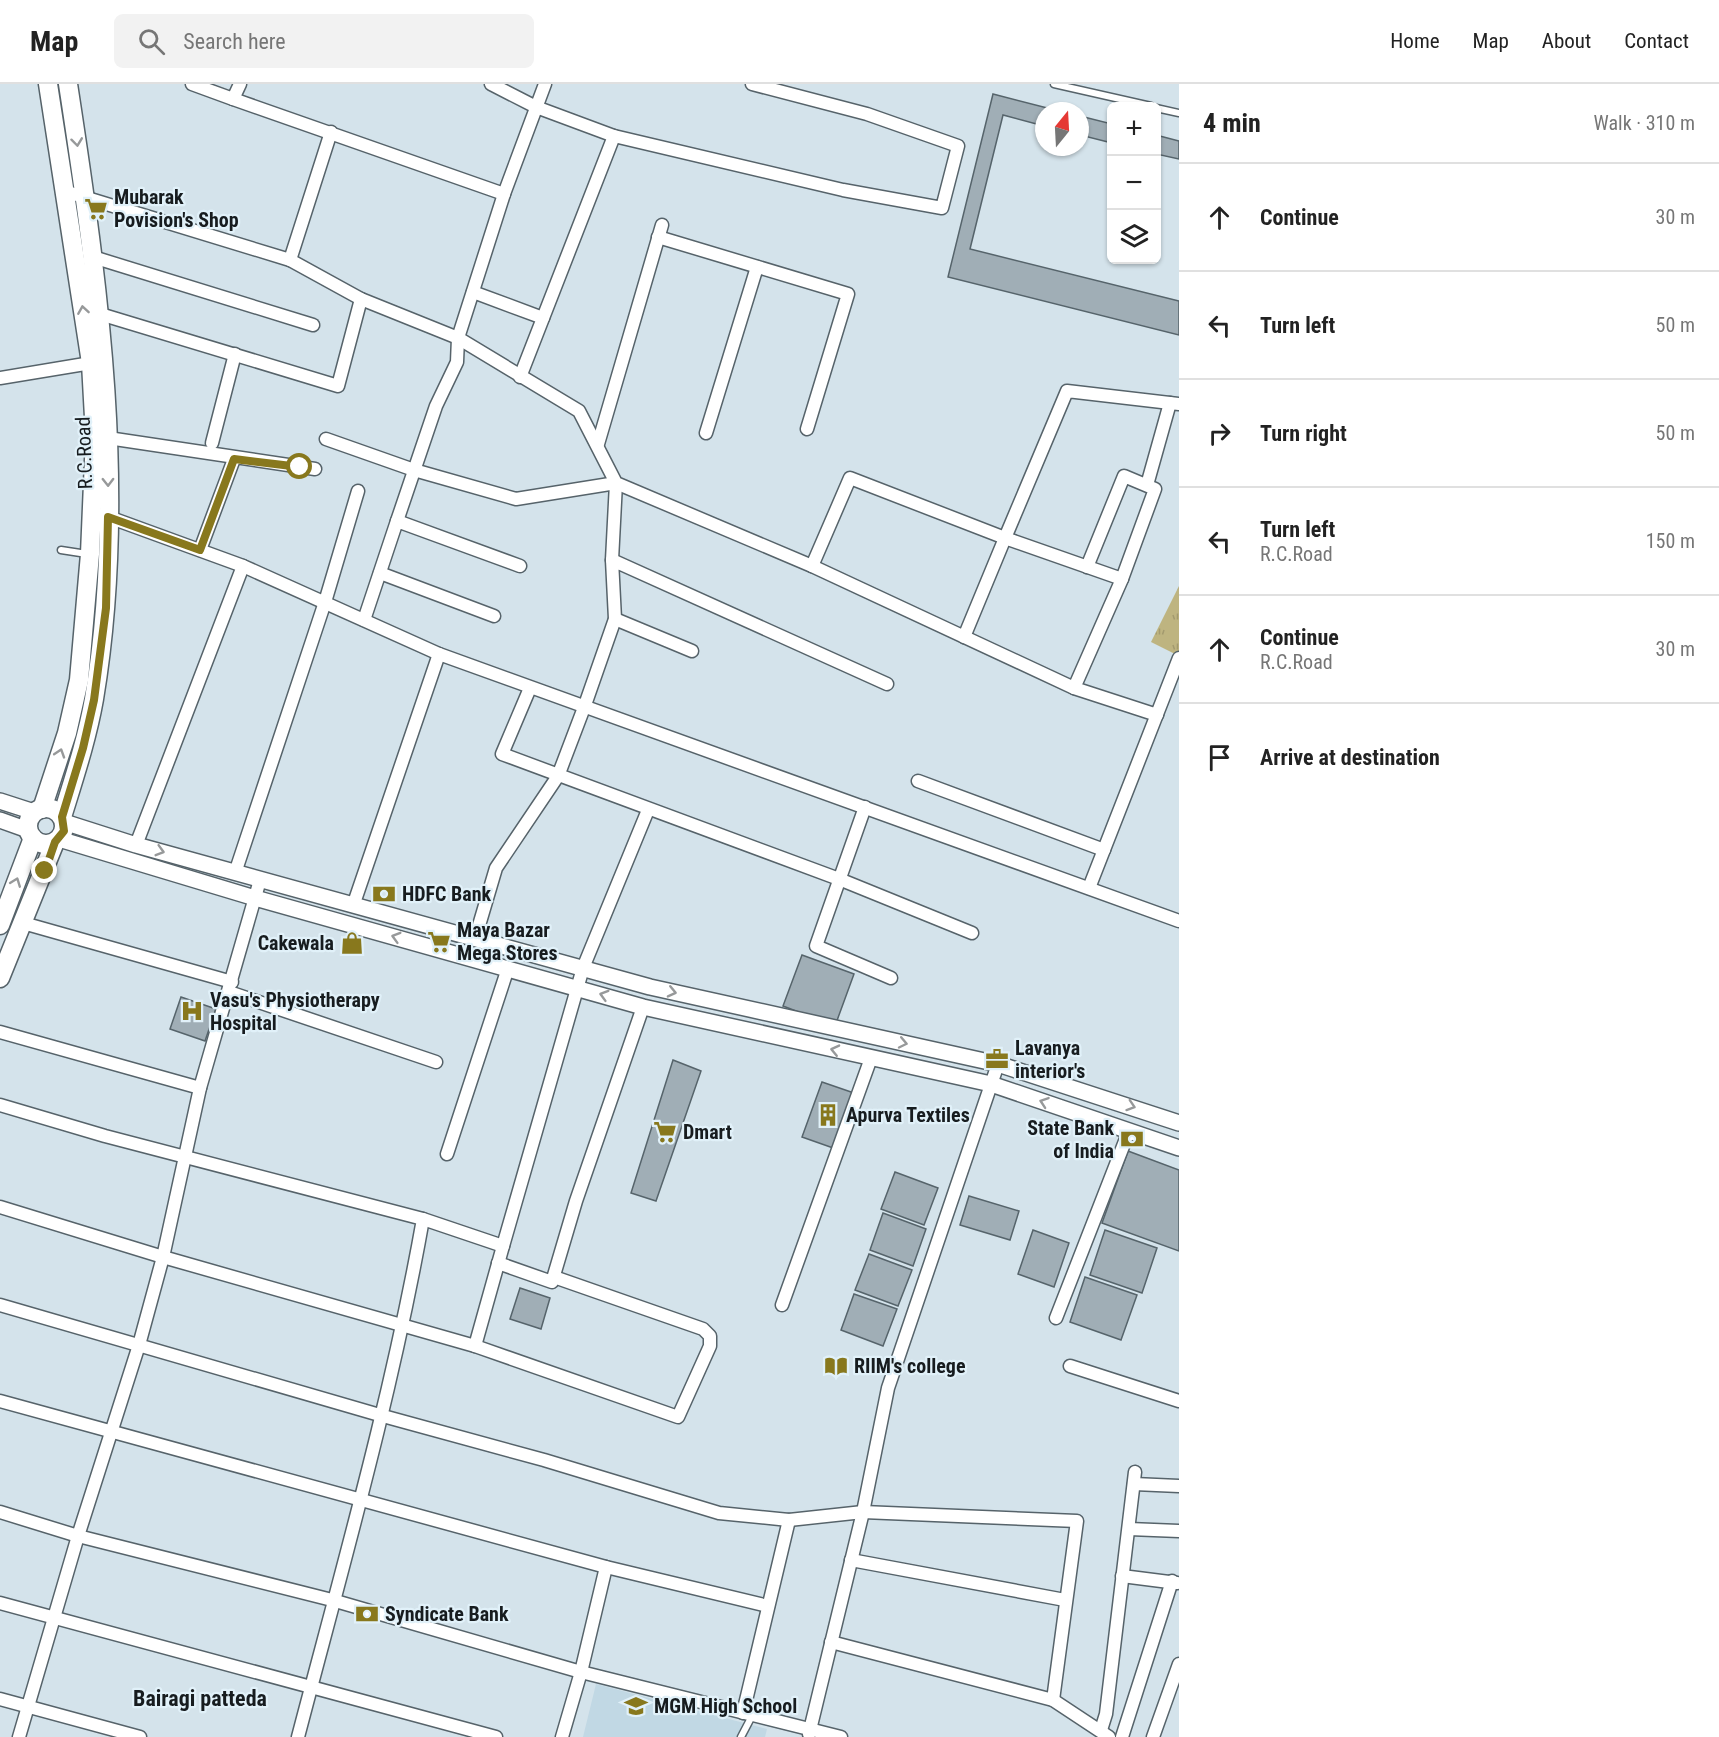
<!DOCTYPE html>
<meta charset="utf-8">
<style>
body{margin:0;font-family:"Roboto Condensed",sans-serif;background:#f2f2f2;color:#222}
.controls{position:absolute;right:18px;top:18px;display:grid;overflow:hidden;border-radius:9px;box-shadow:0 2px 4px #0004}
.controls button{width:54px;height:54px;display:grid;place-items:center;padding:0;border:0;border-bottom:2px solid #e0e0e0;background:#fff;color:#222;font:30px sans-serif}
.compass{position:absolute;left:1035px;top:18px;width:54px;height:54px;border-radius:50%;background:#fff;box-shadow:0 2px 4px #0004;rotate:18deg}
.stop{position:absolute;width:18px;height:18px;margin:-14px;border:4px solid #88781d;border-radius:50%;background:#fff}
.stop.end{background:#88781d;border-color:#fff;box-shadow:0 2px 6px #0008}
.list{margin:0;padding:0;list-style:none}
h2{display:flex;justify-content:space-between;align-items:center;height:78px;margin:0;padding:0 24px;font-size:26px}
h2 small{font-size:20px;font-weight:400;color:#767676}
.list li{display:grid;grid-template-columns:39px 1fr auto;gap:18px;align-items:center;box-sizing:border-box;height:108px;padding:0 24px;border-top:2px solid #e0e0e0}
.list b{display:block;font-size:22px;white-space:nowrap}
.list p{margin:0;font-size:20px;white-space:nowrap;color:#767676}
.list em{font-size:20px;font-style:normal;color:#767676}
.icon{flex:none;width:33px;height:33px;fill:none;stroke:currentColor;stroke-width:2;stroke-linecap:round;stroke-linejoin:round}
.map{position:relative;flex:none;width:1179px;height:1653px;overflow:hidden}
header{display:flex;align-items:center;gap:36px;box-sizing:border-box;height:84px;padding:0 30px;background:#fff;border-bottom:2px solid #e0e0e0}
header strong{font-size:28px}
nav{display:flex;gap:33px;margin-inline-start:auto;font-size:21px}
.search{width:420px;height:54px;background:#f2f2f2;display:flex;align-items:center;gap:15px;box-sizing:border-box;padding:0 21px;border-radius:9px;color:#767676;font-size:22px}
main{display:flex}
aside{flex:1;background:#fff}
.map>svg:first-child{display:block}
</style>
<header>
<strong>Map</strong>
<div class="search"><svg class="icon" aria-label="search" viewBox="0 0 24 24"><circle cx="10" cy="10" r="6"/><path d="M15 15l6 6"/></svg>Search here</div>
<nav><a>Home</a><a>Map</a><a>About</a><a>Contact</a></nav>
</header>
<main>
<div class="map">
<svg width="1179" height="1653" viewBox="0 0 1179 1653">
<defs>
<pattern id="grass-tufts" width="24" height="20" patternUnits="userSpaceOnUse" patternTransform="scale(1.5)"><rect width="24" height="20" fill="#beb480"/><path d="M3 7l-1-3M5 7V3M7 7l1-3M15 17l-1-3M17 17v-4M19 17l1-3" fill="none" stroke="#a39a6e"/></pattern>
</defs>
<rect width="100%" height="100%" fill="#d4e3eb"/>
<path fill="#c1d8e4" d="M596 1600 767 1645 765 1653H583Z"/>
<path fill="url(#grass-tufts)" d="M1179 502V572L1151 558Z"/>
<g fill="#a0aeb6" stroke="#56646b" stroke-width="1.5">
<path d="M993 10 1059 27H1044V42L1003 31 970 165 1179 217V251L948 193Z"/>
<path d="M1080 32 1112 40V59L1080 51Z"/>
<path d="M1156 51 1179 57V75L1156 70Z"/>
<path d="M802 871 854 890 835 942 783 922Z"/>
<path d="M181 913 216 925 205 957 170 945Z"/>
<path d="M673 976 701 987 656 1117 631 1109Z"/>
<path d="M822 998 854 1009 836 1065 802 1053Z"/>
<path d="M1128 1067 1179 1086V1167L1102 1139Z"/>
<path d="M895 1088 938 1104 924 1141 881 1125Z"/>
<path d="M969 1112 1019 1127 1010 1156 960 1141Z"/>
<path d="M883 1129 926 1145 913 1182 870 1166Z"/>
<path d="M1033 1146 1069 1159 1054 1203 1018 1190Z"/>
<path d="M1105 1146 1157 1164 1142 1209 1090 1191Z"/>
<path d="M869 1170 912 1186 898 1222 855 1206Z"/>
<path d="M1085 1193 1137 1211 1121 1256 1070 1238Z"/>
<path d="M520 1204 550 1214 541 1245 510 1235Z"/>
<path d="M854 1210 897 1225 883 1262 841 1246Z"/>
</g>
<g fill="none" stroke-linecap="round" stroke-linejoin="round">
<g stroke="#56636a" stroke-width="9">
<g id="service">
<path d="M1054 0 1151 22"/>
<path d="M1156 24 1179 29"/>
<path d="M61 466 87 470"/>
<path d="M741 1653 752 1632"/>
</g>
</g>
<g stroke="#56636a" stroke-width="15">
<g id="minor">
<path d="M192 0 233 15"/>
<path d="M240 0 233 15 504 110"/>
<path d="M491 0 536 23 614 52 843 106 942 124 958 62 867 30 752 0"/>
<path d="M331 48 290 176 361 215 458 254 579 327 616 399 812 482 1074 604 1157 631"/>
<path d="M64 107 290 176"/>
<path d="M658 153 848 210 807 345"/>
<path d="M93 173 313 241"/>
<path d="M473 208 543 234"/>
<path d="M100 230 338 302 361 215"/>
<path d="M520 293 614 52"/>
<path d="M0 294 91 279"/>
<path d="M706 349 757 183"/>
<path d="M108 354 315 385"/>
<path d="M326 355 414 386 516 415 616 399 612 476"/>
<path d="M212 359 235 270"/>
<path d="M598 360 662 141"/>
<path d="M1147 401 1170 319"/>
<path d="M103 431 243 482 439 570 1179 837"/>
<path d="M397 437 436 322 457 278 458 254 504 110 545 0"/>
<path d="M200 466 234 375"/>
<path d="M812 482 850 394 1005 454 1067 307 1179 320"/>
<path d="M380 489 494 532"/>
<path d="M615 535 692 567"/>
<path d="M364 536 397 437 520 482"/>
<path d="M964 553 1005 454 1122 495"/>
<path d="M530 604 502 670 839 795 972 849"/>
<path d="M1074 604 1122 495 1155 405 1124 392 1087 483"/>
<path d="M918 697 1104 766"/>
<path d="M865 723 816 862 891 894"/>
<path d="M136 761 243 482"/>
<path d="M235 789 325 518 358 407"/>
<path d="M1089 804 1179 574"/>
<path d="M353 822 439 570"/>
<path d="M23 839 232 898"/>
<path d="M475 855 496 784 558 692 585 621 615 535 612 476 887 600"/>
<path d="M229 908 436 978"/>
<path d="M0 948 200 1004"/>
<path d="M0 1021 105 1052 423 1135C392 1310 343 1481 298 1653"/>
<path d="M447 1070 508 884"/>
<path d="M0 1123 163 1173 475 1262 503 1162"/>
<path d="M423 1135 503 1162 583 884 648 726"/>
<path d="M498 1179 552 1198 576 1117 643 923"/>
<path d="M0 1221 383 1332 544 1376 719 1429 789 1436 863 1428 1077 1437 1053 1616"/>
<path d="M782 1221 871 974"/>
<path d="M1056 1234 1129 1047"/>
<path d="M475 1262 678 1333 710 1262V1252L703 1245 554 1193"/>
<path d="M1070 1282 1179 1317"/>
<path d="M0 1317 606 1483 768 1522"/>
<path d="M1134 1400 1179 1402"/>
<path d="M0 1428 78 1452 332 1516 581 1588 841 1653"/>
<path d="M1129 1445 1179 1447"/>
<path d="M851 1476 1065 1516"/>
<path d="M1122 1492 1177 1499"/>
<path d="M0 1519 496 1653"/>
<path d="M831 1558 1053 1616 1109 1653"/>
<path d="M0 1615 140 1653"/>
<path d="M743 1629 789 1436"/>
<path d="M1101 1646 1106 1630 1135 1388"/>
<path d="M809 1650 863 1428 888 1304 998 980"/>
<path d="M19 1653 78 1452 139 1261 163 1173 200 1004 260 796"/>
<path d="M562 1653 581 1588 606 1483"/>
<path d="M1122 1653 1172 1497"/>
<path d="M1153 1653 1179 1580"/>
</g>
</g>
<g stroke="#56636a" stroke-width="18">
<g id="tertiary">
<path d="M0 717 34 728"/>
<path d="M0 736 28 746"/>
<path d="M64 738 136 761 650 903 998 980 1179 1039"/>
<path d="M59 755 255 814 643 923 991 1000 1179 1064"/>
</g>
</g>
<g stroke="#56636a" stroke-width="21">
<g id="primary">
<circle cx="46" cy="742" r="18"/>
<path d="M42 725 67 649 79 596 90 470 95 352 91 279 48 0"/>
<path d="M62 733C74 694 87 655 94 615 128 411 99 202 68 0"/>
<path d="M0 841 33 754"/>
<path d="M0 894 55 758"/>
</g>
</g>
<use href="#service" stroke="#fff" stroke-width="6"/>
<use href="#minor" stroke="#fff" stroke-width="12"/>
<use href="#tertiary" stroke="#fff" stroke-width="15"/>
<use href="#primary" stroke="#fff" stroke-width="18"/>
</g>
<defs><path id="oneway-chevron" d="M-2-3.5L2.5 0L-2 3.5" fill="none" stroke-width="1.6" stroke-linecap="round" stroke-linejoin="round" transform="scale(1.5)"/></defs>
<g stroke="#97999a">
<use href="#oneway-chevron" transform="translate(77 58) rotate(83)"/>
<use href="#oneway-chevron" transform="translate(83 226) rotate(-99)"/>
<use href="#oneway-chevron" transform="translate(108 398) rotate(89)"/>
<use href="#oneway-chevron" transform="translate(60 669) rotate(-72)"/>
<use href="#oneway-chevron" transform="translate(160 767) rotate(16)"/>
<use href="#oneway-chevron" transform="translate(16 798) rotate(-69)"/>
<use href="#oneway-chevron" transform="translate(396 853) rotate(-164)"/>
<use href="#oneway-chevron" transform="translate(672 908) rotate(13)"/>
<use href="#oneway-chevron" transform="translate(604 911) rotate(-164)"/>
<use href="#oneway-chevron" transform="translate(903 959) rotate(12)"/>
<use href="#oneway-chevron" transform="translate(835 966) rotate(-167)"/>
<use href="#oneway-chevron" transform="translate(1044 1018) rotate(-161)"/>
<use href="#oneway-chevron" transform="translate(1131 1022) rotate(18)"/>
</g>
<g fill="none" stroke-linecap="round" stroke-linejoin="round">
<path stroke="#88781d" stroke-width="8" d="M45 787 55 758 64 747 62 733 83 664 94 616 106 524 108 433 200 466 234 375 300 383"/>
</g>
<defs>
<g id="supermarket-bare" transform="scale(1.8)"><path d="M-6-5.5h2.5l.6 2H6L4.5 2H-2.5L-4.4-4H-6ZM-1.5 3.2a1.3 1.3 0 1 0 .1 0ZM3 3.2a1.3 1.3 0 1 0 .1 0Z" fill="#88781d" stroke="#e1f1f9" stroke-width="2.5" paint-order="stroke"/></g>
<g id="bank-bare" transform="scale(1.8)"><path d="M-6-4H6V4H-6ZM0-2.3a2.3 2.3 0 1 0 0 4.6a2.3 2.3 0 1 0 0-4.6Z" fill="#88781d" stroke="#e1f1f9" stroke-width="2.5" paint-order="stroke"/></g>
<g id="shop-bare" transform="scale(1.8)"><path d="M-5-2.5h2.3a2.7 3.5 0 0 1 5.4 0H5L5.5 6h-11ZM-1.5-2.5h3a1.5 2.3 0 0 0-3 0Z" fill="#88781d" stroke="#e1f1f9" stroke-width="2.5" paint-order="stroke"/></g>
<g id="hospital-bare" transform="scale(1.8)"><path d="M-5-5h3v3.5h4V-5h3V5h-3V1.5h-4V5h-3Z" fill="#88781d" stroke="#e1f1f9" stroke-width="2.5" paint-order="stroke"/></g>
<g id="office-bare" transform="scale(1.8)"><path d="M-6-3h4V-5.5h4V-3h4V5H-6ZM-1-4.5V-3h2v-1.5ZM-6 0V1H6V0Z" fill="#88781d" stroke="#e1f1f9" stroke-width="2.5" paint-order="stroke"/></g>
<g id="building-bare" transform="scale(1.8)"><path d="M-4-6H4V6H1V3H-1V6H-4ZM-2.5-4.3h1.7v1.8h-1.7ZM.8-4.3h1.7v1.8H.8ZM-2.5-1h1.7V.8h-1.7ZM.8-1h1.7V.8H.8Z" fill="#88781d" stroke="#e1f1f9" stroke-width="2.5" paint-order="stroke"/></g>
<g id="library-bare" transform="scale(1.8)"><path d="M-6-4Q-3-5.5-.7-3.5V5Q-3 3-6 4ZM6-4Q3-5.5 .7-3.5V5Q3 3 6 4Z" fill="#88781d" stroke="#e1f1f9" stroke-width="2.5" paint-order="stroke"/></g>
<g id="school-bare" transform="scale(1.8)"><path d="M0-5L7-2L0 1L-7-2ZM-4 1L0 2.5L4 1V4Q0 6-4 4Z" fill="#88781d" stroke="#e1f1f9" stroke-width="2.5" paint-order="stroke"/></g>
</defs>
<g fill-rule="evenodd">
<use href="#supermarket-bare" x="96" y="125"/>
<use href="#bank-bare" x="384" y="810"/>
<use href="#supermarket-bare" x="439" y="858"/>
<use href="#shop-bare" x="352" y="859"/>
<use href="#hospital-bare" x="192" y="927"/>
<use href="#office-bare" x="997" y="975"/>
<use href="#building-bare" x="828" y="1031"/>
<use href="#supermarket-bare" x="665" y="1048"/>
<use href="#bank-bare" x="1132" y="1055"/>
<use href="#library-bare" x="836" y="1282"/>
<use href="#bank-bare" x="367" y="1530"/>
<use href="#school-bare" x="636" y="1622"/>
</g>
<g text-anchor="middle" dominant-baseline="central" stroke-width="4.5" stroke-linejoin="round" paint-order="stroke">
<g font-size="20" font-weight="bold" fill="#171c1f" stroke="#e1f1f9" text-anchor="start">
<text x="114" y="113">Mubarak<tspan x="114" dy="23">Povision's Shop</tspan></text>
<text x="402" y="810">HDFC Bank</text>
<text x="457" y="846">Maya Bazar<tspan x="457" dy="23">Mega Stores</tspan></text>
<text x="334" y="859" text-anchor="end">Cakewala</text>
<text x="210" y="916">Vasu's Physiotherapy<tspan x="210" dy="23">Hospital</tspan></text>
<text x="1015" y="964">Lavanya<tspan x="1015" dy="23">interior's</tspan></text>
<text x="846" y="1031">Apurva Textiles</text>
<text x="1114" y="1044" text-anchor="end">State Bank<tspan x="1114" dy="23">of India</tspan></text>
<text x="683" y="1048">Dmart</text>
<text x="854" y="1282">RIIM's college</text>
<text x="385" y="1530">Syndicate Bank</text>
<text x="654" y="1622">MGM High School</text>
</g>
<g font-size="20" fill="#171c1f" stroke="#e1f1f9">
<text transform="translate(84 369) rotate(-92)">R.C.Road</text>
</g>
<g font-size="22" font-weight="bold" fill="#171c1f" stroke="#e1f1f9">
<text x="200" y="1614">Bairagi patteda</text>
</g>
</g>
</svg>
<div class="controls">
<button>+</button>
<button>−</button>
<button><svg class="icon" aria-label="layers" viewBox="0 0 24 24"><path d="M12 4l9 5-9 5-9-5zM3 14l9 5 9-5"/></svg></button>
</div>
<svg class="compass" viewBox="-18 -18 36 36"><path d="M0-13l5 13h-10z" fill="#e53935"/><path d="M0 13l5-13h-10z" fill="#767676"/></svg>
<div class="stop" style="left:300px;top:383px"></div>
<div class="stop end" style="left:45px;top:787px"></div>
</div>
<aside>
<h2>4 min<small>Walk · 310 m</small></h2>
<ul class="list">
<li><svg class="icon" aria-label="ahead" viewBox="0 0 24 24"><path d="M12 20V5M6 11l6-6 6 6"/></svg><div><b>Continue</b></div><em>30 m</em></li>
<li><svg class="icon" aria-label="left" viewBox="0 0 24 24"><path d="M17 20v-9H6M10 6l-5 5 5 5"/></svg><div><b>Turn left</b></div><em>50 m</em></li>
<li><svg class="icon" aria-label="right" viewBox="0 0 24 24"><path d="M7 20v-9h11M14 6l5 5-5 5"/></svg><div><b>Turn right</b></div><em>50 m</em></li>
<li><svg class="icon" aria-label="left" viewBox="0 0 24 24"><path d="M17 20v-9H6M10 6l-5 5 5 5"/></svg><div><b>Turn left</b><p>R.C.Road</p></div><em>150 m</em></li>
<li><svg class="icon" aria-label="ahead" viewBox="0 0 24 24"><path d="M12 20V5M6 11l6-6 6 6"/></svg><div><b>Continue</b><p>R.C.Road</p></div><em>30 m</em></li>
<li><svg class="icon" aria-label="arrive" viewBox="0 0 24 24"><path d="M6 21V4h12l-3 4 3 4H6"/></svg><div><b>Arrive at destination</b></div></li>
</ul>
</aside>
</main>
